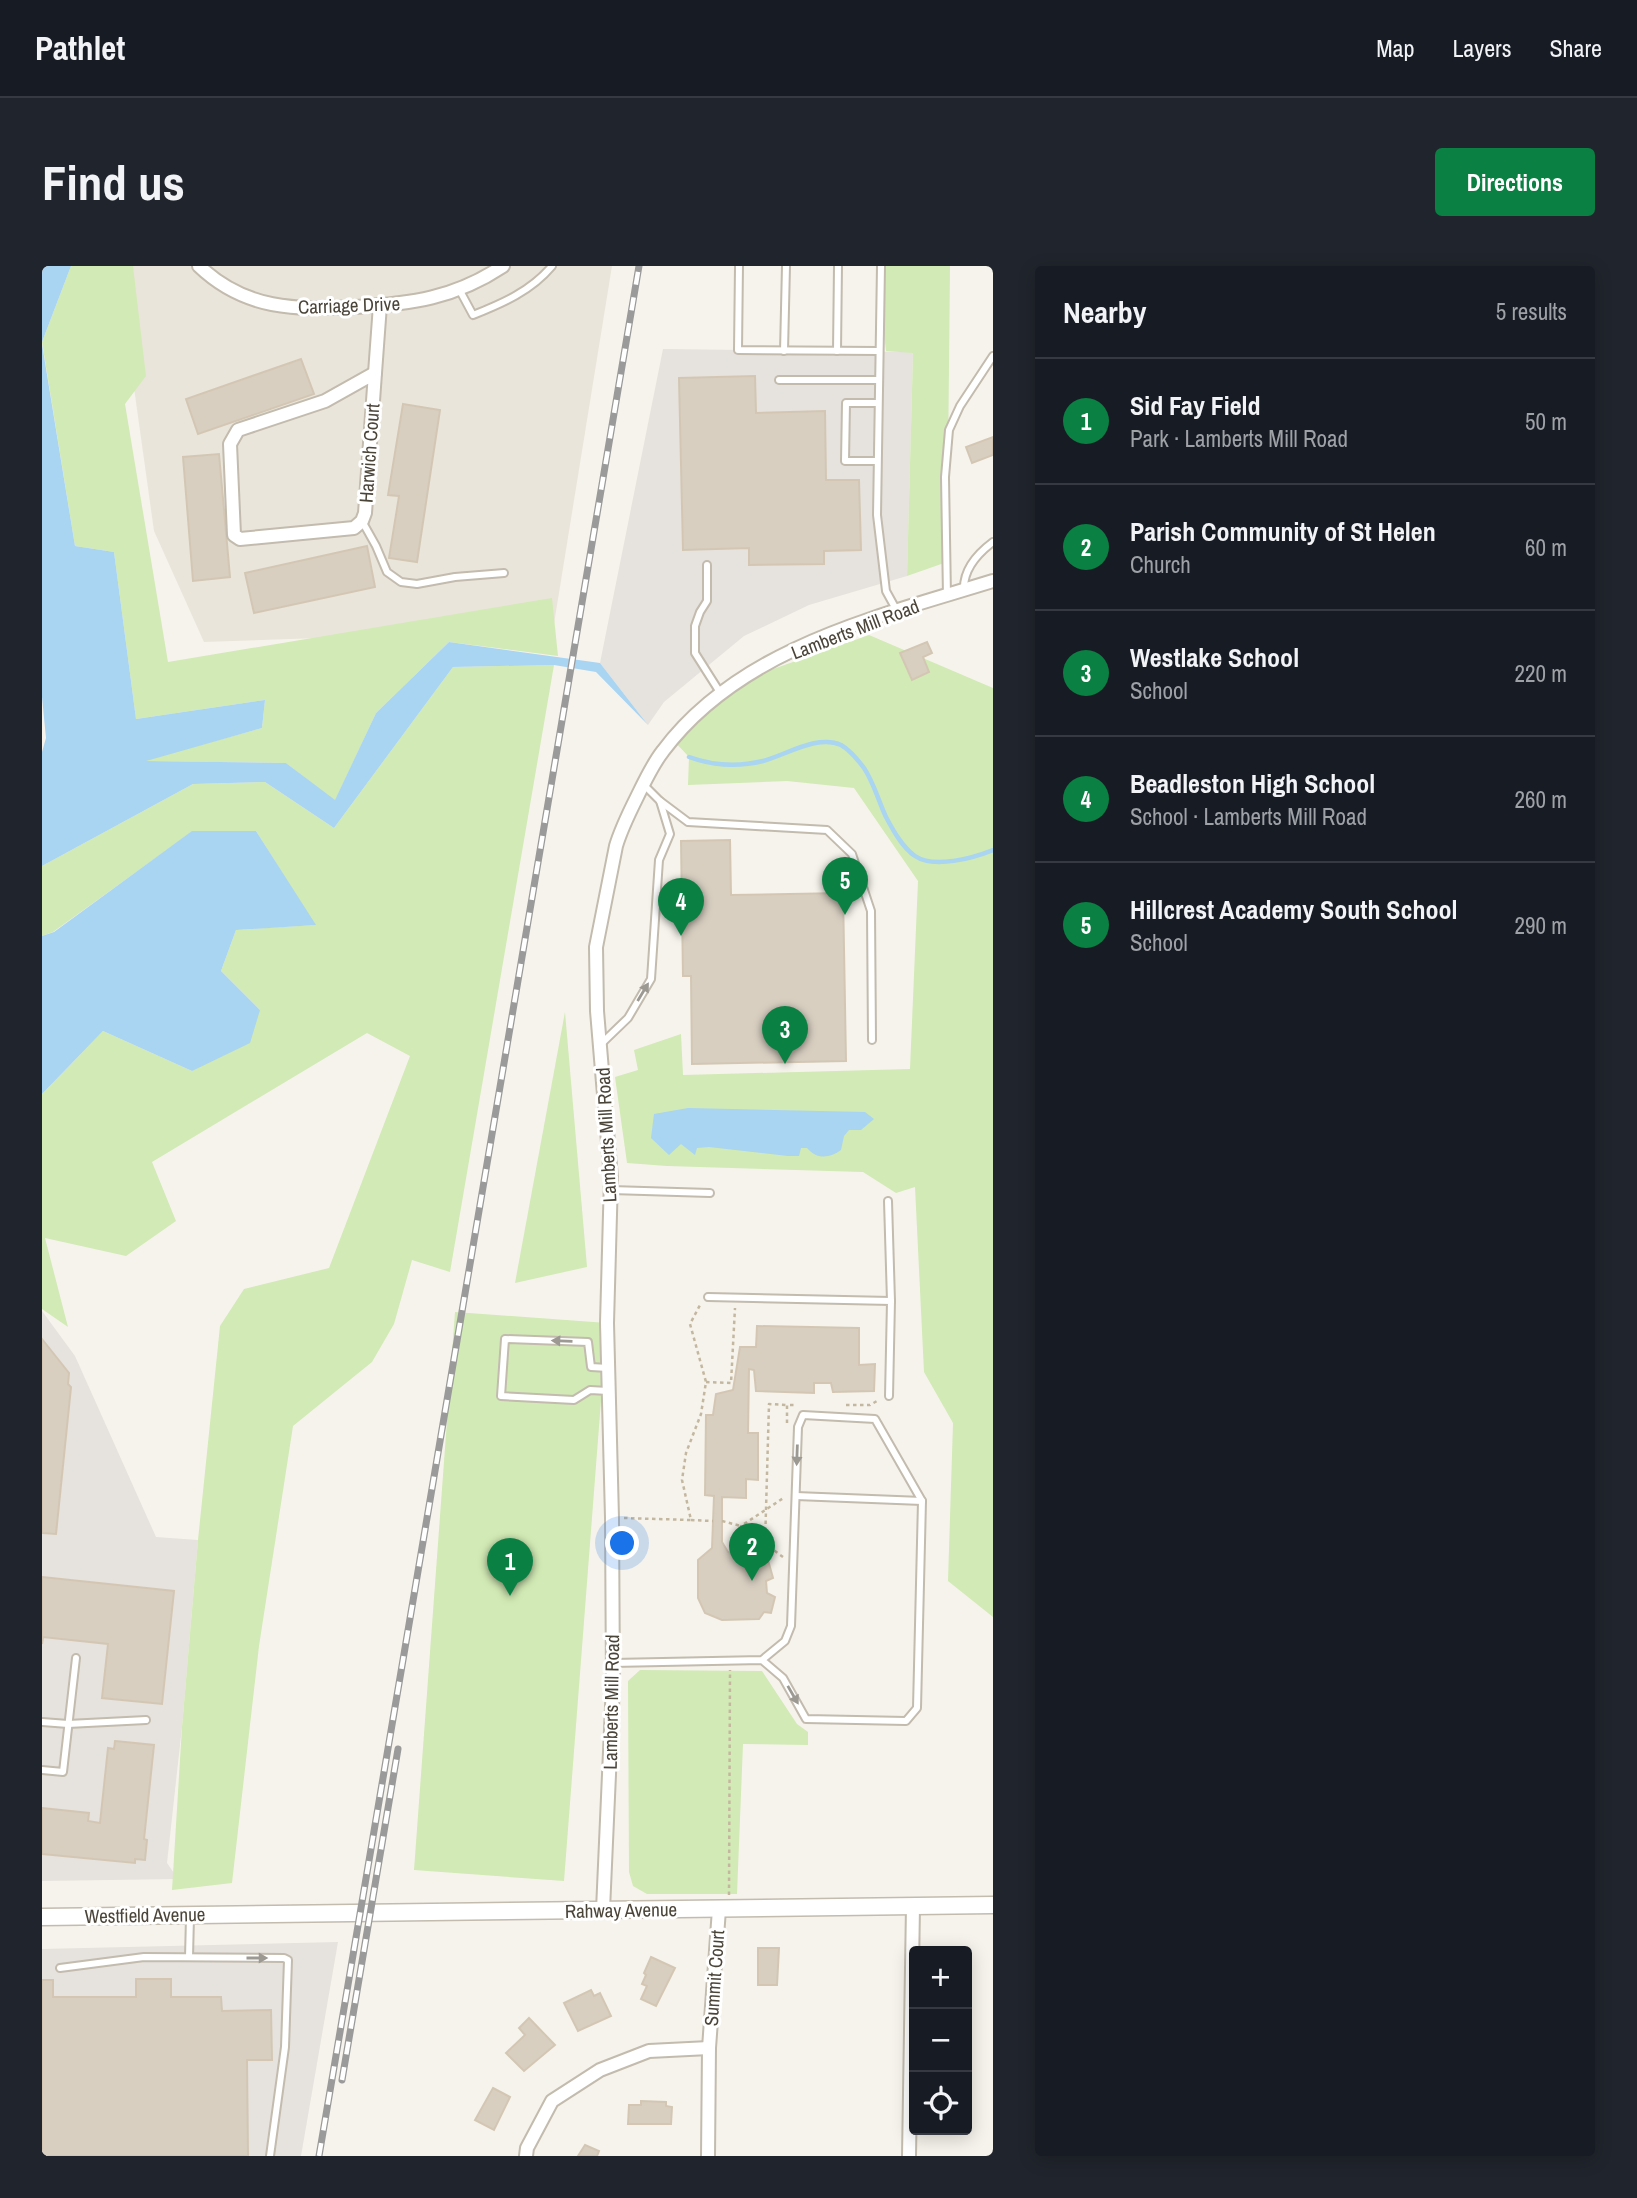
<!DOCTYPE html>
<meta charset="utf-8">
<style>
body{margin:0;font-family:"Archivo Narrow",sans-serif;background:#20242c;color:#f1f3f6}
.controls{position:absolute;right:21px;bottom:21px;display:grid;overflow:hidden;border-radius:7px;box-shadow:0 4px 18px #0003}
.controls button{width:63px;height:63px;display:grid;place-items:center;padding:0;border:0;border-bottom:2px solid #363941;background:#171b24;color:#f1f3f6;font:35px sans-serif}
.you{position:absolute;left:581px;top:1278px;width:24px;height:24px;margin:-18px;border:5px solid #fff;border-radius:50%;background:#1a73e8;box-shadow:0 0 0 10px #1a73e833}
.badge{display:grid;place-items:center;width:46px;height:46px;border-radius:50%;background:#0b8043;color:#fff;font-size:23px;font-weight:700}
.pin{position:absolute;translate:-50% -58px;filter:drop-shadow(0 2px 4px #0008)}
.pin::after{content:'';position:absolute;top:37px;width:24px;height:21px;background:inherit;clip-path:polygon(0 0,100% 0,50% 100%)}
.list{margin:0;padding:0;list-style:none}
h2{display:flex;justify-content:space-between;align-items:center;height:91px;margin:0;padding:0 28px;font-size:30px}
h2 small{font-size:23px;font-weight:400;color:#9ea1a6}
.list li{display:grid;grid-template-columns:46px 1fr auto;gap:21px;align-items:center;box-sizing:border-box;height:126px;padding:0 28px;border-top:2px solid #363941}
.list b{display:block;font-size:26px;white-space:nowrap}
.list p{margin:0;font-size:23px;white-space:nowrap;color:#9ea1a6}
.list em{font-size:23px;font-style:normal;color:#9ea1a6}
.icon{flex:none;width:38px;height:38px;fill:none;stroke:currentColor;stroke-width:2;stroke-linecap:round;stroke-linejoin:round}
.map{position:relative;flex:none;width:951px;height:1890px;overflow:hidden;border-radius:7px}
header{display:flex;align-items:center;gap:42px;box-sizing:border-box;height:98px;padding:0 35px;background:#171b24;border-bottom:2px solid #363941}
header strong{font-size:33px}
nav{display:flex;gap:38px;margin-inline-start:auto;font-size:24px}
.intro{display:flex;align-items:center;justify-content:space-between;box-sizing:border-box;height:168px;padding:0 42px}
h1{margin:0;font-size:49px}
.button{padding:18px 32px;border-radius:7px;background:#0b8043;color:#fff;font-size:24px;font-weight:700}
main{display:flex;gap:42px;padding:0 42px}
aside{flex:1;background:#171b24;border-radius:7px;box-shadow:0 4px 18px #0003}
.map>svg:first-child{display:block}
</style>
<header>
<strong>Pathlet</strong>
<nav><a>Map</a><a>Layers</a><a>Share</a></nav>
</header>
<div class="intro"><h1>Find us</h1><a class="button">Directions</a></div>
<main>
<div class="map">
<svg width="951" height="1890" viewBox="0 0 951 1890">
<rect width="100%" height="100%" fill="#f6f3ec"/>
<path fill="#eae5da" d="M75 0H570L511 364 162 376 112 265Z"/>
<g fill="#e6e2dd">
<path d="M621 83 871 86 865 310 767 339 702 370 622 436 606 459 558 397Z"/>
<path d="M0 1045 33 1090 114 1271 156 1274 140 1461 125 1597 136 1613 0 1615Z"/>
<path d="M296 1676 259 1890H0V1683Z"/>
</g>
<g fill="#d2eab5">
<path d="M29 0H91L104 110 83 138 126 396 510 332 516 390 407 376 334 447 293 535 244 497 100 495 220 462 223 434 94 453 72 286 33 280 0 76Z"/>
<path d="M834 0H908L905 296 865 310 871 87 844 85Z"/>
<path d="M827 369 951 422V1351L906 1315 911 1157 882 1106 873 921 854 927 821 906 625 900 585 897 573 811 596 804 592 784 639 768 641 809 868 803 876 615 812 522 745 515 646 519 647 491 631 474 692 417Z"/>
<path d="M512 399 408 1006 370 994 352 1058 330 1096 251 1160 217 1380 190 1617 130 1624 140 1461 156 1274 178 1060 202 1023 287 1002 368 790 325 767 110 896 134 955 84 990 3 972 26 1061 0 1043V828L61 765 150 805 218 744 179 705 194 664 273 659 214 565H151L11 666 0 670V600L151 518 223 516 292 562 411 401Z"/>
<path d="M523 746 545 1001 473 1017Z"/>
<path d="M413 1046 565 1057 522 1615 372 1604Z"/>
<path d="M598 1404 720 1405 755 1458 766 1466V1479L701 1478 695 1628H605L591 1620 587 1606 586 1415Z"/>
</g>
<g fill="#a9d4f2">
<path d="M0 0H29L0 76Z"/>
<path d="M0 78 33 280 72 286 94 453 223 434 220 462 104 495 244 497 293 534 334 447 407 376 558 397 606 459 554 406 512 399 411 401 292 562 223 516 151 518 0 600V486L4 472 0 431Z"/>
<path d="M150 565H214L274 659 194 664 179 705 218 744 208 777 150 805 61 765 0 828V670L12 666Z"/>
<path d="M646 842 823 846 832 853 819 864H807L802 870 799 884C788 892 775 894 765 882H759L757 890H746L667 881 655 882 653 889 639 878 627 889 609 872 612 848Z"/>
</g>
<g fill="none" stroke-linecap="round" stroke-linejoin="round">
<path stroke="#a9d4f2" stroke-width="4.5" d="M647 491C672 500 696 501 721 495 744 489 776 468 799 479 808 484 816 494 822 502 832 517 836 534 844 551 851 564 860 581 873 590 892 603 931 592 951 584"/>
</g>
<g fill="#d8cfc1" stroke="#d3c7b4" stroke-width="2">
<path d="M259 93 272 128 156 168 144 133Z"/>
<path d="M713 110 714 147 783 145 784 214H817L819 284 782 285V298L707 299V282L641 284 637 112Z"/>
<path d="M361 138 398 144 375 296 347 292 357 230 346 229Z"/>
<path d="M951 171V189L930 197 924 181Z"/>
<path d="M177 188 188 311 151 315 141 191Z"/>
<path d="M325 280 333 321 212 347 203 307Z"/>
<path d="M885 376 890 387 881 391 887 406 870 414 858 387Z"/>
<path d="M688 574 689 629 801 627 804 795 650 798 649 710H641L639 575Z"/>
<path d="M715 1060 817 1062V1099L833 1098 832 1125 791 1126 789 1117H772V1127L714 1125 712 1104 707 1103 706 1167H716V1214L704 1213V1232L680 1231V1276L686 1286 698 1289 702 1281 724 1287 731 1312 724 1315 725 1327 733 1331 729 1347 722 1346 717 1353 680 1354 663 1347 656 1332V1294L670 1282 672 1230 663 1229 664 1149H671L674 1128 691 1124 698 1081H714Z"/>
<path d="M0 1073 27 1107 26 1118 29 1121 14 1268 0 1267Z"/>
<path d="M0 1311 132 1325 120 1438 60 1432 66 1378 1 1371 0 1378Z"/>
<path d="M73 1475 112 1479 102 1573 105 1574 103 1594 93 1593V1597L0 1588V1542L47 1547 46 1555 58 1557 66 1482 72 1483Z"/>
<path d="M716 1682H737L735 1719H716Z"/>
<path d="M609 1691 633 1702 614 1740 599 1733 605 1720 600 1718 604 1709 602 1707Z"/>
<path d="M94 1713H129V1731H179L180 1745 229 1744 230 1794H205L206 1890H0V1714H11V1731H94Z"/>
<path d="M549 1724 552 1730 558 1727 569 1750 536 1765 522 1737Z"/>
<path d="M487 1752 513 1779 482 1805 464 1787 483 1769 477 1762Z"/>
<path d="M451 1822 468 1831 452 1864 433 1854Z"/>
<path d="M599 1835 624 1836V1840L630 1841 629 1858H586L587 1839H599Z"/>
<path d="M543 1879 557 1885 555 1890H536Z"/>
</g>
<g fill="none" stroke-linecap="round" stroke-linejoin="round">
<g stroke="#c2bbae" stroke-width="10">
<g id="service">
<path d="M697 0 696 84 837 85"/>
<path d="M839 0 835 249 844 325 855 345"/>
<path d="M417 23 431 49C461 37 489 25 510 0"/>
<path d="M742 85 744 0"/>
<path d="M795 85 796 0"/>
<path d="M737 114H837"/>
<path d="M835 195H803L804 137H836"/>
<path d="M320 255 334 280 345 306 359 316 375 318 413 311 462 307"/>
<path d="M665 299V335L658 346 653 360V387L679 428"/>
<path d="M922 324C921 303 935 288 951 276"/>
<path d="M905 330 903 211 907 164 918 140 951 90"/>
<path d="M618 535 646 556 785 564 810 588 829 645 830 774"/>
<path d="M559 778 586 752 609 713 617 594 628 568 618 535 602 519"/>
<path d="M569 924 668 927"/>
<path d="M846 935 849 1035"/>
<path d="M666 1031 849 1035 847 1130"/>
<path d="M566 1102 549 1101 546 1076 463 1073 459 1130 532 1134 548 1124 566 1125"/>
<path d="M754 1230 880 1235"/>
<path d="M571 1397 720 1394 743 1375 749 1360 756 1161 761 1149 833 1153 880 1235 875 1442 864 1455 764 1453 741 1412 720 1394"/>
<path d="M0 1456 26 1458 104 1454"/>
<path d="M0 1504 21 1506 34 1392"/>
<path d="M147 1691 148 1651"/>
<path d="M18 1702 102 1691 242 1692 246 1694 243 1781 228 1890"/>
</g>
</g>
<g stroke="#c2bbae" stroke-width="16">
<g id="minor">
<path d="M157 0C203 44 254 44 313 41 369 38 413 32 461 0"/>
<path d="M333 107 323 247 320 255 312 262 198 273 192 269 188 178 196 164 283 135Z"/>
<path d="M333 107 338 39"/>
<path d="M561 1644 571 1418 570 1252 565 1057 569 912 555 745 554 681 574 580C579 563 587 547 595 531 603 515 610 499 621 485 698 382 835 351 951 315"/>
<path d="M484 1890 485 1882 510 1835 558 1804 607 1785 667 1782"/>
<path d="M666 1890 667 1782 677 1643"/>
<path d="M867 1890 871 1640"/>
</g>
</g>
<g stroke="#c2bbae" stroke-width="19">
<path id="tertiary" d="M0 1651 951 1639"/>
</g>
<g stroke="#c4b79f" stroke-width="2.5" stroke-dasharray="3.5 3.5" stroke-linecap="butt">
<path d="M664 1116 689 1117 693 1042"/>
<path d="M804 1139H828L835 1135V1132"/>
<path d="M745 1157V1139H755"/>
<path d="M582 1252 649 1254 640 1214 644 1187 659 1148 664 1116 648 1058 658 1039"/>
<path d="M649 1254 671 1255"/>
<path d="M680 1255 699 1260"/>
<path d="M723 1279 727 1138 745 1139"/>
<path d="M741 1291 699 1260 743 1231"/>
<path d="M687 1629 688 1404"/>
</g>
<use href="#service" stroke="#fff" stroke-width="6"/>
<use href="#minor" stroke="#fff" stroke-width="12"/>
<use href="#tertiary" stroke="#fff" stroke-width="16"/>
<g stroke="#9a9a9a" stroke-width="7">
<g id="rail">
<path d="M300 1814 356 1483"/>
<path d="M277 1890 597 0"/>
</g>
</g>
<use href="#rail" stroke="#fff" stroke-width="4.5" stroke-dasharray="13" stroke-linecap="butt"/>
</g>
<defs><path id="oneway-solid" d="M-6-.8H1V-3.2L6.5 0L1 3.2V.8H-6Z" transform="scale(1.75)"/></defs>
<g fill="#9c9892">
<use href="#oneway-solid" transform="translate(601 726) rotate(-59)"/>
<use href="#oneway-solid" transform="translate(520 1075) rotate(-178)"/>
<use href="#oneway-solid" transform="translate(755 1189) rotate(92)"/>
<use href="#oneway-solid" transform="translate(751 1429) rotate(60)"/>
<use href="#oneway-solid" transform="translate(215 1692)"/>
</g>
<g text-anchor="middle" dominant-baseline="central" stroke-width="6" stroke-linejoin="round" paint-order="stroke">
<g font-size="19" fill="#4b4439" stroke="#fff">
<text transform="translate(307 39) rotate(-2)">Carriage Drive</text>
<text transform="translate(327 187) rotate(-86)">Harwich Court</text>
<text transform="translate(813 363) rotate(-21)">Lamberts Mill Road</text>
<text transform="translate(564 869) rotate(-93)">Lamberts Mill Road</text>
<text transform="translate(569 1436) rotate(-89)">Lamberts Mill Road</text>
<text transform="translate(579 1644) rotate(-1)">Rahway Avenue</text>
<text transform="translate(103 1649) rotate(-1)">Westfield Avenue</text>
<text transform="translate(672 1712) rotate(-86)">Summit Court</text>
</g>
</g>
</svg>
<div class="controls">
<button>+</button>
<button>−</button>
<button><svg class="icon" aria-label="locate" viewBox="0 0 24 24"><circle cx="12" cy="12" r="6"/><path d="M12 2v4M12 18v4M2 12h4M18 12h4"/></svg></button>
</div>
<div class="you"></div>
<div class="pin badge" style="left:468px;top:1330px">1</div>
<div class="pin badge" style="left:710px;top:1315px">2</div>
<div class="pin badge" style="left:743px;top:798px">3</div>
<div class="pin badge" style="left:639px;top:670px">4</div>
<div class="pin badge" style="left:803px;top:649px">5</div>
</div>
<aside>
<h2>Nearby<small>5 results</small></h2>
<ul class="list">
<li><span class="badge">1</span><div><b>Sid Fay Field</b><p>Park · Lamberts Mill Road</p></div><em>50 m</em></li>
<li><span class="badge">2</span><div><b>Parish Community of St Helen</b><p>Church</p></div><em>60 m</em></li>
<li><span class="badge">3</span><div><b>Westlake School</b><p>School</p></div><em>220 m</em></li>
<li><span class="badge">4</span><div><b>Beadleston High School</b><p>School · Lamberts Mill Road</p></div><em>260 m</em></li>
<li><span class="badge">5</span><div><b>Hillcrest Academy South School</b><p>School</p></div><em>290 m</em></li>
</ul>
</aside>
</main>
